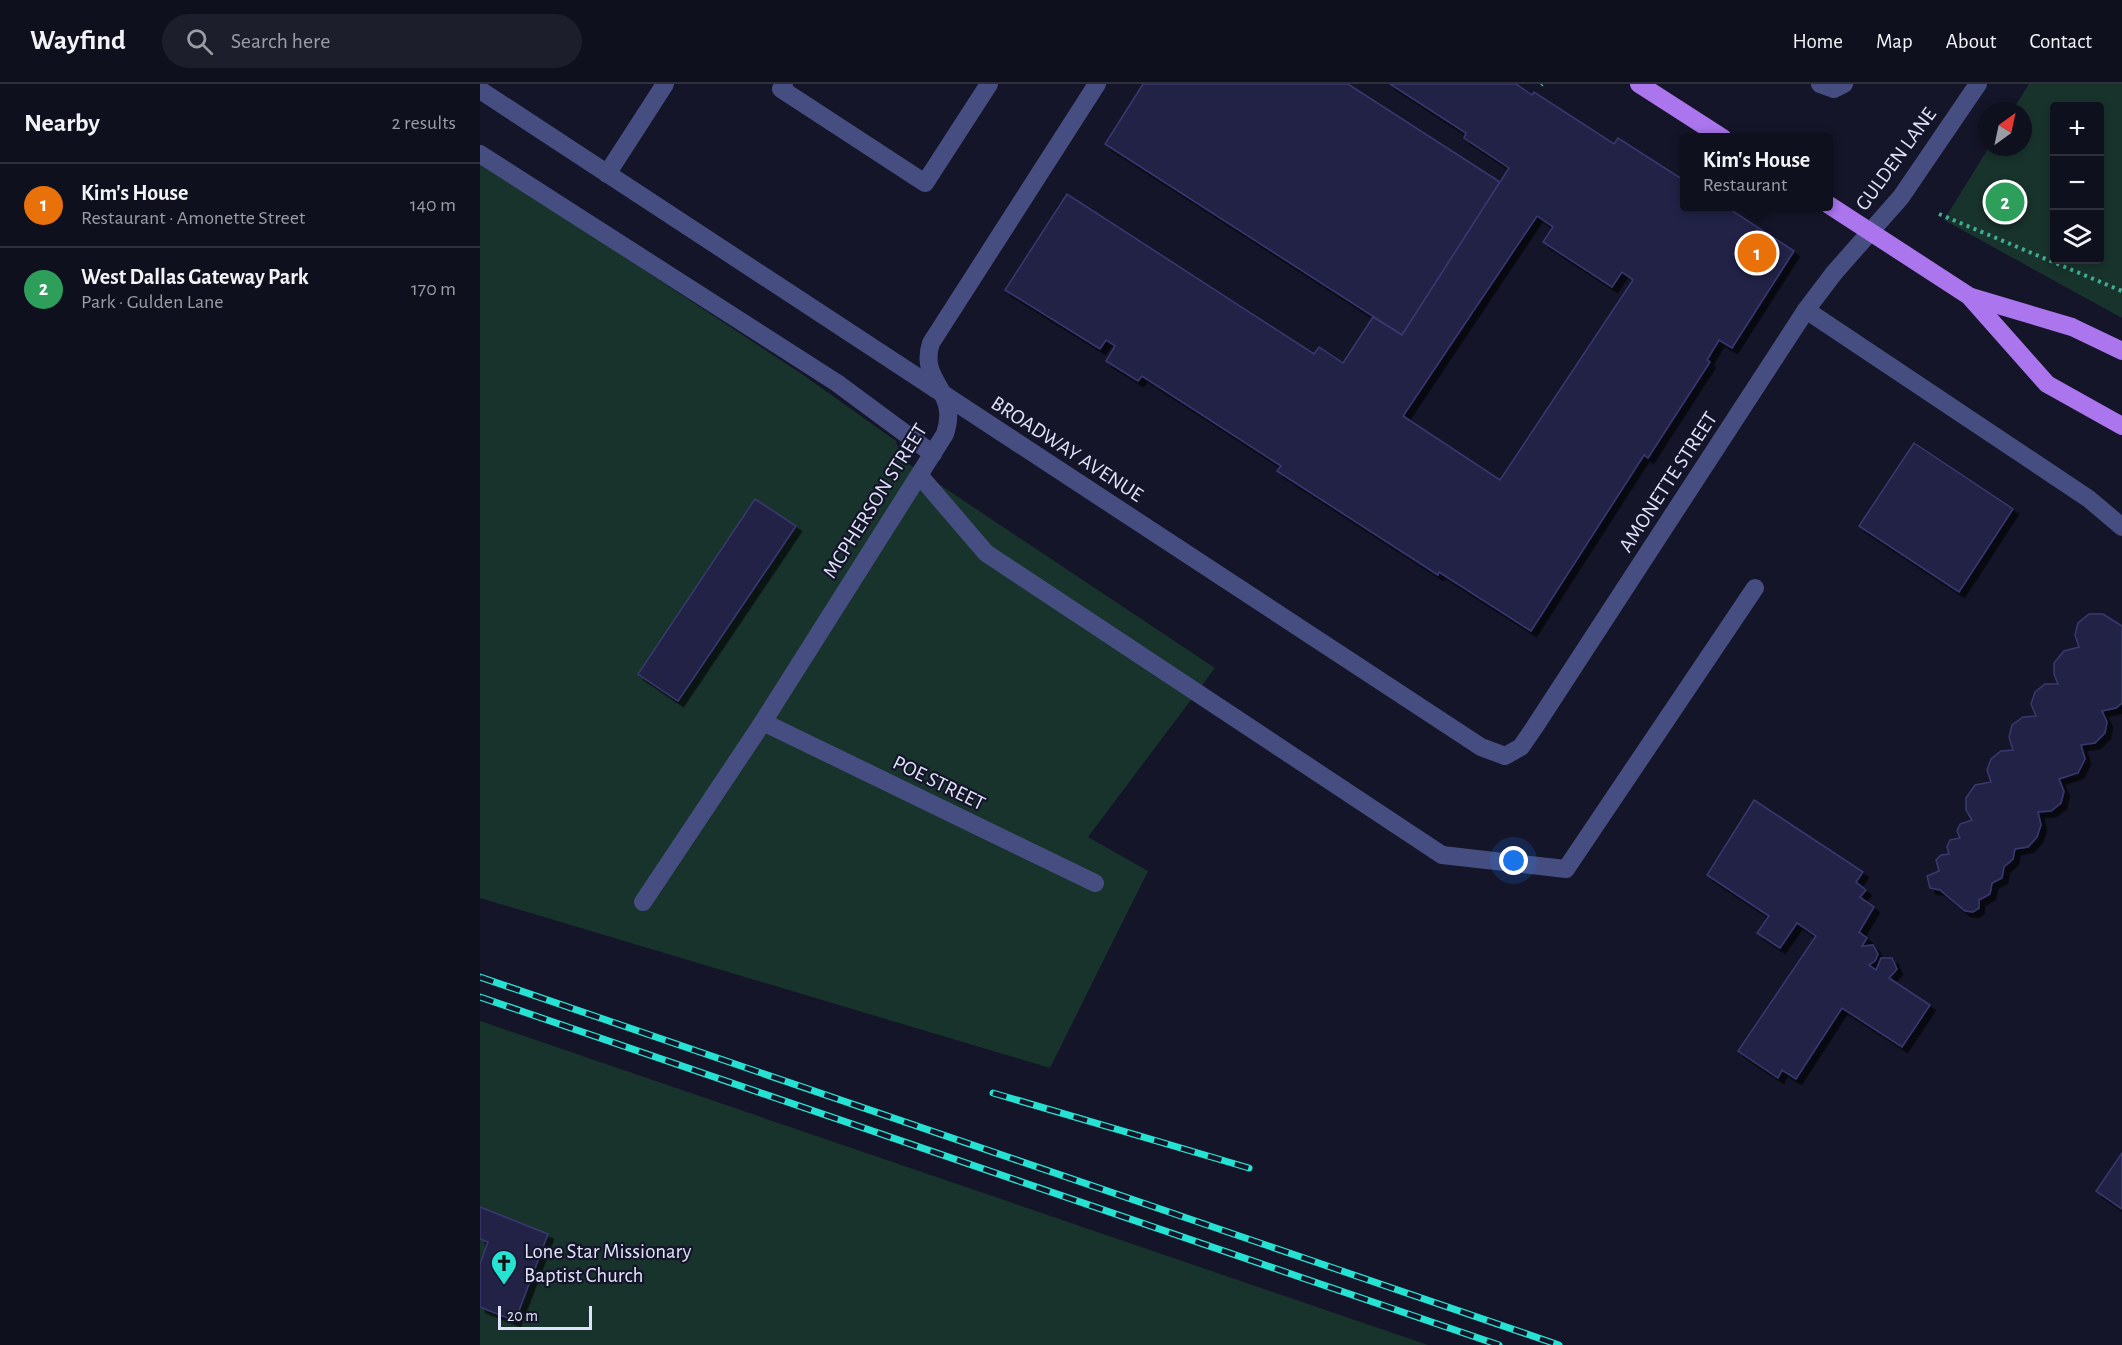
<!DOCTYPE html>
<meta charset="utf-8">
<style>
body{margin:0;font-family:"Alegreya Sans",sans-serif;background:#1d1e2b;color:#f1f3f6}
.controls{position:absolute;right:18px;top:18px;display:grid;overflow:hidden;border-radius:6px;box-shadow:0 3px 9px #0003}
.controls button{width:54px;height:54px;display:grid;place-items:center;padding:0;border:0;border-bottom:2px solid #2f303c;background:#0f101e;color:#f1f3f6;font:30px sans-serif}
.compass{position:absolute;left:1498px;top:18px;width:54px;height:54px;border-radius:50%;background:#0f101e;box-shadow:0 3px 9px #0003;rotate:33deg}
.scale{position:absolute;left:18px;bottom:15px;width:94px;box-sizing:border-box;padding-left:6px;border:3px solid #e0e2fb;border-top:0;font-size:16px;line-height:21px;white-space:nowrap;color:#e0e2fb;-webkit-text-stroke:4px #141528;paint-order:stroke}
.you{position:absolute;left:1034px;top:777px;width:21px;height:21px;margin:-15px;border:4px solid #fff;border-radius:50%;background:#1a73e8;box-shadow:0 0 0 9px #1a73e833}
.badge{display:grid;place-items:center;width:39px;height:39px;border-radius:50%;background:#25e2d2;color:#fff;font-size:20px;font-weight:700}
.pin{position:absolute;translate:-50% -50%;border:3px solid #fff;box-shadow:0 2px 6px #0006}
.popup{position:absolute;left:1200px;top:49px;width:153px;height:78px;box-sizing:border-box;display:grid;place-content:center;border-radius:6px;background:#0f101e;filter:drop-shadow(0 2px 4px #0005);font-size:20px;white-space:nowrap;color:#9b9da4}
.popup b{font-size:22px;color:#f1f3f6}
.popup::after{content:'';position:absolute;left:50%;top:100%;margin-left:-12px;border:12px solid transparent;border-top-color:#0f101e}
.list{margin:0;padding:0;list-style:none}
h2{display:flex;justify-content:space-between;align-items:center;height:78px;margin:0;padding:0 24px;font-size:26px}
h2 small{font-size:20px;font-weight:400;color:#9b9da4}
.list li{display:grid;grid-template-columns:39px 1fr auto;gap:18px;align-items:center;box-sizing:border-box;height:84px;padding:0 24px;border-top:2px solid #2f303c}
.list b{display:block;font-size:22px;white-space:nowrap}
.list p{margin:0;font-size:20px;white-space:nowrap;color:#9b9da4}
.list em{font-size:20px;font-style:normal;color:#9b9da4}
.icon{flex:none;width:33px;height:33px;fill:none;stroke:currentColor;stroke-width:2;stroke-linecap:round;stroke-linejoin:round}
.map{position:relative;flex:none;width:1642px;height:1261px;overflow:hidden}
header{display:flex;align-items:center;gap:36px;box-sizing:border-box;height:84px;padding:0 30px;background:#0f101e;border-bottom:2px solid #2f303c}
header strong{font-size:28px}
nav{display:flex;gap:33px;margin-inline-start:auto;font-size:21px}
.search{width:420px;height:54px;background:#1d1e2b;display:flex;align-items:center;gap:15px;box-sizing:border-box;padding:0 21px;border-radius:33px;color:#9b9da4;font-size:22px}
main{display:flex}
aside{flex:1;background:#0f101e}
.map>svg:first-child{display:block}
</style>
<header>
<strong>Wayfind</strong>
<div class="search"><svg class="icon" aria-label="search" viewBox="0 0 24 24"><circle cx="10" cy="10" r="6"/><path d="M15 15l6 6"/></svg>Search here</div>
<nav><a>Home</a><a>Map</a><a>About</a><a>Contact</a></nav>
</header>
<main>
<aside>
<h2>Nearby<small>2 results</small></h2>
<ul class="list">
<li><span class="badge" style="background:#e8710a">1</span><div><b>Kim's House</b><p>Restaurant · Amonette Street</p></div><em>140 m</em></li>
<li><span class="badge" style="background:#2e9e5b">2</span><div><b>West Dallas Gateway Park</b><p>Park · Gulden Lane</p></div><em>170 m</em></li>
</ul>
</aside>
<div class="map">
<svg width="1642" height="1261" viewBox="0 0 1642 1261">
<defs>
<filter id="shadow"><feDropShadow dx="5.5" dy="5.5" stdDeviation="0" flood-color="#0009"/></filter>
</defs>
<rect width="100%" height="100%" fill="#141528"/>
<g fill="#18322c" fill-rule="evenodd">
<path d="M1549 0H1642V234L1464 136 1509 63H1543V27H1532ZM1574 22H1620V176H1574Z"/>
<path d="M0 78 322 290 416 357 421 375 735 584 608 753 668 787 570 984 0 814Z"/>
<path d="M0 937 948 1261H0Z"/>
</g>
<g fill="#232347" stroke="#393870" stroke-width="1.5" fill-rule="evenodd" filter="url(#shadow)">
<path d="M663 0H868L1020 98 922 251 625 60Z"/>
<path d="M910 0H1036L1052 11 1054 8 1134 60 1138 54 1205 97V122H1245L1314 167 1252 264 1239 256 1227 276 1230 278 1168 374 1164 371 1051 547 959 488 958 491 797 387 801 382 662 292 658 297 626 277 635 262 626 256 620 265 525 206 587 110 834 270 839 263 863 279 893 233 922 251 1029 84 984 54 986 49ZM1057 132 1073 143 1063 158 1132 203 1142 188 1153 196 1020 396 923 332Z"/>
<path d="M1434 359 1533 425 1479 508 1379 442Z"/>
<path d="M275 415 316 442 198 617 158 590Z"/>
<path d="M1609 530H1623L1642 542V619L1636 624 1622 627 1627 638 1625 649 1615 659 1601 661 1605 675 1598 689 1579 695 1584 707 1581 719 1571 727 1558 728 1561 741 1557 753 1548 763 1535 765 1533 775 1524 783 1522 794 1512 799 1510 810 1499 816V824L1493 828 1485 827 1460 806 1450 804 1447 792 1459 787 1456 776 1461 771 1469 770 1467 763 1470 756 1480 754 1477 747 1480 740 1492 736 1486 726V714L1495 701 1511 698 1507 686 1511 675 1521 667 1533 666 1529 653 1532 641 1543 633 1556 632 1551 620 1555 608 1565 600H1578L1574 590V579L1584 567 1599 563 1595 551 1598 539Z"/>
<path d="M1274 716 1383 788 1376 798 1386 806 1380 813 1394 823 1379 848 1387 854 1382 862 1393 861 1398 870 1395 877 1389 881 1396 886 1401 874H1412L1417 885 1409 894 1450 921 1422 963 1362 924 1316 995 1302 986 1298 994 1258 967 1336 852 1317 839 1300 864 1277 849 1289 832 1227 791Z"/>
<path d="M1642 1069V1125L1616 1107Z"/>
<path d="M0 1123 68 1150 35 1237 0 1223V1180L8 1158 0 1155Z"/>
</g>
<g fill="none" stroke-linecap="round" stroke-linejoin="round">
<g stroke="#41ad93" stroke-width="4" stroke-dasharray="3 4.5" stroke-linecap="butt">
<path d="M1061 1 1062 0"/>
<path d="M1459 130 1642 207"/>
</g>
<g stroke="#464e81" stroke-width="18">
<path d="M304 0 301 5 445 99 509 0"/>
<path d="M1340 0 1354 5 1364 0"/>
<path d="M0 6 1001 663 1025 672 1041 663 1054 644 1326 226 1354 189 1421 113 1498 0"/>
<path d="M0 70 357 299 453 370"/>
<path d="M127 90 185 0"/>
<path d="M1326 226 1609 415 1642 443"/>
<path d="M440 392 506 469 962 771 1086 785 1275 504"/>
<path d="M283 638 615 799"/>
<path d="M163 818 283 638 465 350C480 305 438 299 451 259L617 0"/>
</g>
<g stroke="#aa75ed" stroke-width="18">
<path d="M1159 0 1243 54"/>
<path d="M1349 121 1489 212 1567 300 1642 342"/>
<path d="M1491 213 1592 243 1642 267"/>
</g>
<g stroke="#25e2d2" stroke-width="7">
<g id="rail">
<path d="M0 893 1079 1261"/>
<path d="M0 913 1019 1261"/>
<path d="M513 1009 769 1084"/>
</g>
</g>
<use href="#rail" stroke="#141528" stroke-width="4.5" stroke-dasharray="14" stroke-linecap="butt"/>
</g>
<defs>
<g id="church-pin" transform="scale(1.35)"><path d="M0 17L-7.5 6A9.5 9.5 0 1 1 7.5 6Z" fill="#25e2d2" stroke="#141528"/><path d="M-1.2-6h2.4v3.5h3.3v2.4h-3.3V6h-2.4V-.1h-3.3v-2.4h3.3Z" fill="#111"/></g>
</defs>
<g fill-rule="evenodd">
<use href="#church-pin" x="24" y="1179"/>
</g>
<g text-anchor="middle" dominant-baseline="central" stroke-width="4.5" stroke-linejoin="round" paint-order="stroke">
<g font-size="21" fill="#e0e2fb" stroke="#141528">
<text transform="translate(1416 75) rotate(-54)">GULDEN LANE</text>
<text transform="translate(587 365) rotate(33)">BROADWAY AVENUE</text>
<text transform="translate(1188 398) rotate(-57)">AMONETTE STREET</text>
<text transform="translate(395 417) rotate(-58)">MCPHERSON STREET</text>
<text transform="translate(459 699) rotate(26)">POE STREET</text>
</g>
<g font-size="21" fill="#e0e2fb" stroke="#141528" text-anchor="start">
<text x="44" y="1167">Lone Star Missionary<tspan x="44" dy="24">Baptist Church</tspan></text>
</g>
</g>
</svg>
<div class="controls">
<button>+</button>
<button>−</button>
<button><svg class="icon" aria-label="layers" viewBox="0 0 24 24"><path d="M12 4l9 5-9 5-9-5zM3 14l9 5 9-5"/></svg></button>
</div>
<svg class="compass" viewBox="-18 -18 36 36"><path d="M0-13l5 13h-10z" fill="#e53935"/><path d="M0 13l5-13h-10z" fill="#9b9da4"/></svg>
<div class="scale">20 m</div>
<div class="you"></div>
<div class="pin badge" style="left:1277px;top:169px;background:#e8710a">1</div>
<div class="popup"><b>Kim's House</b>Restaurant</div>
<div class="pin badge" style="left:1525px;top:118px;background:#2e9e5b">2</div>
</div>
</main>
